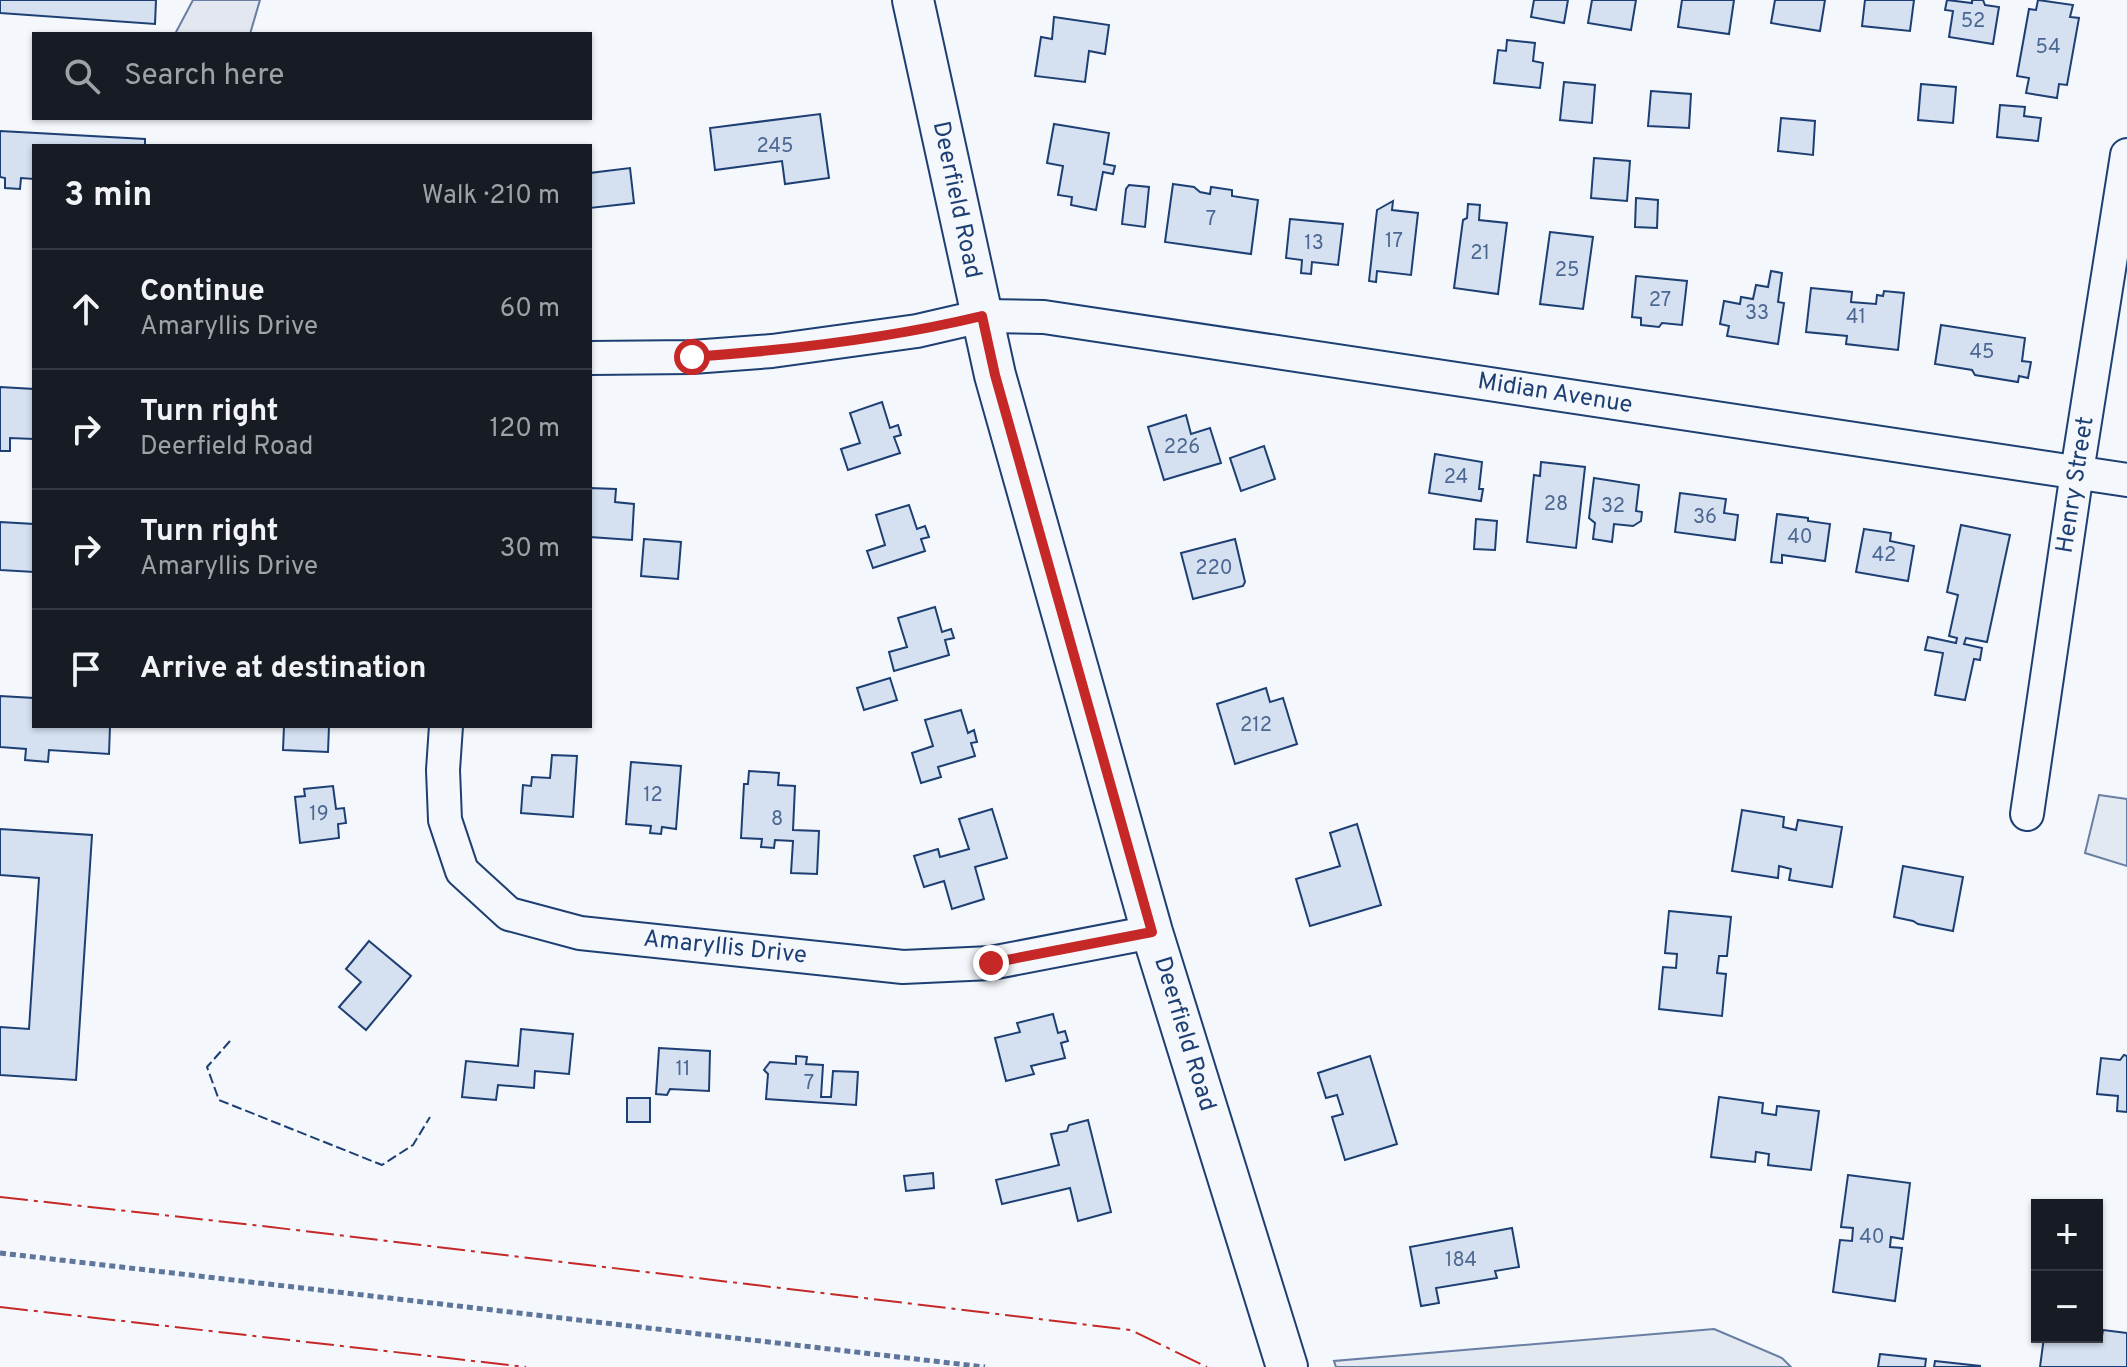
<!DOCTYPE html>
<meta charset="utf-8">
<style>
body{margin:0;font-family:Overpass,sans-serif;background:#242831;color:#f1f3f6}
.controls{position:absolute;right:24px;bottom:24px;display:grid;overflow:hidden;border-radius:0px;box-shadow:0 2px 6px #0004}
.controls button{width:72px;height:72px;display:grid;place-items:center;padding:0;border:0;border-bottom:2px solid #363941;background:#171b24;color:#f1f3f6;font:40px sans-serif}
.stop{position:absolute;width:24px;height:24px;margin:-18px;border:6px solid #c62828;border-radius:50%;background:#fff}
.stop.end{background:#c62828;border-color:#fff;box-shadow:0 2px 8px #0008}
.list{margin:0;padding:0;list-style:none}
h2{display:flex;justify-content:space-between;align-items:center;height:104px;margin:0;padding:0 32px;font-size:34px}
h2 small{font-size:26px;font-weight:400;color:#9ea1a6}
.list li{display:grid;grid-template-columns:52px 1fr auto;gap:24px;align-items:center;box-sizing:border-box;height:120px;padding:0 32px;border-top:2px solid #363941}
.list b{display:block;font-size:30px;white-space:nowrap}
.list p{margin:0;font-size:26px;white-space:nowrap;color:#9ea1a6}
.list em{font-size:26px;font-style:normal;color:#9ea1a6}
.icon{flex:none;width:44px;height:44px;fill:none;stroke:currentColor;stroke-width:2;stroke-linecap:round;stroke-linejoin:round}
.map{position:relative;flex:none;width:2127px;height:1367px;overflow:hidden}
.search{position:absolute;background:#171b24;box-shadow:0 2px 6px #0004;left:32px;top:32px;width:560px;height:88px;display:flex;align-items:center;gap:20px;box-sizing:border-box;padding:0 28px;border-radius:0px;color:#9ea1a6;font-size:30px}
.panel{position:absolute;background:#171b24;box-shadow:0 2px 6px #0004;left:32px;top:144px;width:560px;height:584px;border-radius:0px}
.map>svg:first-child{display:block}
</style>
<div class="map">
<svg width="2127" height="1367" viewBox="0 0 2127 1367">
<rect width="100%" height="100%" fill="#f4f7fb"/>
<g fill="#e3e9f0" stroke="#687fa3" stroke-width="2">
<path d="M2099 795 2127 799V866L2085 853Z"/>
<path d="M1714 1329 1782 1358 1791 1367H1336L1334 1361Z"/>
</g>
<path fill="#e3e8f0" stroke="#687fa3" stroke-width="2" d="M193 0H260L250 34H175Z"/>
<g fill="#d5e0f0" stroke="#1d3f73" stroke-width="2">
<path d="M0 0H156L155 24 0 13Z"/>
<path d="M1534 0H1568L1564 23 1531 17Z"/>
<path d="M1592 0H1636L1631 30 1588 23Z"/>
<path d="M1682 0H1734L1729 34 1678 27Z"/>
<path d="M1775 0H1825L1820 31 1771 23Z"/>
<path d="M1865 0H1914L1910 31 1862 26Z"/>
<path d="M1947 0 1972 3V0H1983L1985 5 1999 7 1993 44 1949 37 1953 11 1945 10Z"/>
<path d="M2038 0 2073 5 2070 17 2079 18 2067 85 2059 84 2057 98 2026 93 2029 78 2017 76 2029 9 2036 10Z"/>
<path d="M1054 17 1109 25 1105 54 1089 51 1085 82 1035 76 1041 37 1052 39Z"/>
<path d="M1507 40 1535 43 1533 61 1543 63 1540 88 1494 83 1498 50 1506 51Z"/>
<path d="M1564 82 1595 85 1592 123 1560 120Z"/>
<path d="M1921 84 1956 87 1953 123 1918 120Z"/>
<path d="M1651 91 1691 94 1689 128 1648 126Z"/>
<path d="M2000 105 2025 107 2024 116 2041 118 2038 141 1997 137Z"/>
<path d="M820 114 829 178 785 184 782 161 715 170 710 128Z"/>
<path d="M1781 118 1815 121 1813 155 1778 151Z"/>
<path d="M1054 124 1109 133 1104 164 1115 166 1113 174 1103 172 1096 210 1071 205 1072 197 1058 195 1063 166 1047 163Z"/>
<path d="M0 131 145 139V146H34V179L21 178 20 189 5 188V178L0 177Z"/>
<path d="M1594 158 1630 161 1627 201 1591 198Z"/>
<path d="M630 168 634 203 590 208V173Z"/>
<path d="M1173 184 1194 187 1200 192 1210 194 1211 187 1232 190V196L1258 200 1251 254 1165 242Z"/>
<path d="M1129 185 1149 187 1145 227 1122 224 1126 189Z"/>
<path d="M1636 198 1658 200 1657 228 1635 227Z"/>
<path d="M1393 201 1392 210 1418 213 1411 275 1377 271 1376 282 1369 281 1377 210Z"/>
<path d="M1468 204 1480 205 1479 220 1507 223 1498 294 1454 288 1463 220 1467 218Z"/>
<path d="M1290 219 1343 224 1338 265 1312 262 1311 274 1301 273 1302 260 1286 258Z"/>
<path d="M1550 232 1593 237 1583 309 1540 304Z"/>
<path d="M1771 271 1782 273 1778 302 1784 303 1778 344 1727 336 1729 326 1720 324 1724 301 1740 304 1741 297 1753 299 1756 285 1768 287Z"/>
<path d="M1636 276 1687 281 1682 325 1662 323 1659 327 1641 325V318L1632 317Z"/>
<path d="M1811 288 1852 292 1851 302 1876 304 1877 295 1883 296 1884 291 1904 293 1898 350 1846 344 1847 336 1806 332Z"/>
<path d="M1941 325 2025 338 2022 361 2031 362 2028 378 2019 376 2018 382 1975 375 1972 370 1935 364Z"/>
<path d="M0 387 34 389V439L10 438V451H0Z"/>
<path d="M882 402 890 428 898 425 901 435 894 437 900 453 848 470 841 449 860 443 850 413Z"/>
<path d="M1186 415 1191 434 1210 428 1221 463 1164 480 1148 427Z"/>
<path d="M1264 446 1275 479 1241 491 1230 458Z"/>
<path d="M1435 454 1482 462 1479 489H1483L1481 501 1429 493Z"/>
<path d="M1541 462 1585 467 1576 548 1527 542 1534 475 1540 476Z"/>
<path d="M1594 478 1639 485 1636 511 1642 512 1641 521 1633 526 1614 524 1612 542 1593 539 1595 523 1589 518Z"/>
<path d="M590 488 616 489 615 502 634 504 632 540 590 537Z"/>
<path d="M1680 493 1726 499 1724 513 1738 515 1735 540 1675 532Z"/>
<path d="M909 505 917 529 925 526 929 537 921 539 925 551 873 568 867 551 885 545 876 515Z"/>
<path d="M1777 514 1808 518V521L1830 524 1825 561 1782 555V563L1771 562Z"/>
<path d="M1476 519 1497 521 1495 550 1474 549Z"/>
<path d="M0 522 34 524V572L0 570Z"/>
<path d="M1961 525 2010 535 1987 642 1966 638 1964 644 1982 648 1980 660 1974 659 1965 700 1935 695 1943 653 1925 650 1928 637 1956 643 1957 638 1949 636 1958 595 1947 592Z"/>
<path d="M1864 529 1891 533 1890 541 1914 546 1908 581 1856 572Z"/>
<path d="M644 539 681 542 678 579 641 576Z"/>
<path d="M1235 539 1245 582 1243 586 1193 599 1181 553Z"/>
<path d="M935 607 942 632 951 629 954 638 945 640 949 655 894 671 889 652 907 647 898 618Z"/>
<path d="M890 678 897 700 864 710 857 688Z"/>
<path d="M1266 688 1270 702 1283 698 1297 744 1235 764 1217 704Z"/>
<path d="M0 696 34 698V726H110L109 754 49 750 48 762 25 760 26 749 0 747Z"/>
<path d="M961 710 968 733 974 730 977 742 971 743 975 756 938 767 941 777 921 783 912 753 933 746 925 720Z"/>
<path d="M284 726H329L328 752 283 750Z"/>
<path d="M552 755 577 756 573 817 521 813 523 785 531 786 532 777 550 778Z"/>
<path d="M631 762 681 766 676 829 662 827 661 834 650 833 651 826 626 824Z"/>
<path d="M749 771 779 773 778 785 795 786 793 830 819 831 817 874 791 873 793 841 775 840 774 848 761 847 762 839 741 838 744 784H748Z"/>
<path d="M333 786 336 809 344 808 346 823 338 824 339 838 300 843 295 797 305 796 304 789Z"/>
<path d="M992 809 1007 858 975 867 984 899 952 909 944 881 924 887 914 856 938 849 940 857 969 849 959 819Z"/>
<path d="M1742 810 1784 817 1783 827 1796 830 1798 820 1842 827 1832 887 1789 880 1791 869 1779 866 1778 878 1732 871Z"/>
<path d="M1357 824 1381 905 1310 926 1296 879 1340 866 1330 833Z"/>
<path d="M0 829 92 835 76 1080 0 1075V1027L29 1029 39 878 0 875Z"/>
<path d="M1903 866 1963 877 1953 931 1918 924 1913 921 1894 917Z"/>
<path d="M1669 911 1731 917 1727 956H1719L1717 973 1726 974 1722 1016 1659 1009 1663 967 1676 968 1677 954 1665 953Z"/>
<path d="M369 941 411 976 366 1030 339 1007 361 982 346 969Z"/>
<path d="M1053 1014 1058 1033 1065 1031 1068 1041 1061 1043 1065 1058 1031 1066 1034 1074 1006 1081 995 1038 1020 1032 1017 1023Z"/>
<path d="M521 1029 573 1034 569 1074 535 1071 534 1088 498 1085 496 1100 462 1097 466 1061 518 1066Z"/>
<path d="M659 1048 710 1051 709 1091 670 1089 667 1095 656 1094Z"/>
<path d="M2124 1055 2127 1056V1112L2117 1111 2118 1096 2097 1094 2101 1058 2120 1060Z"/>
<path d="M796 1056 807 1057 806 1064 823 1065 821 1097H831L833 1071 858 1072 856 1105 766 1099 768 1074 764 1070 770 1062 796 1064Z"/>
<path d="M1370 1056 1397 1144 1345 1160 1332 1117 1343 1114 1337 1095 1326 1098 1318 1073Z"/>
<path d="M1719 1097 1763 1103 1762 1113 1776 1115 1777 1106 1819 1111 1811 1170 1768 1165 1769 1154 1756 1152 1755 1162 1711 1157Z"/>
<rect x="627" y="1098" width="23" height="24"/>
<path d="M1088 1120 1111 1212 1078 1221 1070 1188 1002 1204 996 1180 1059 1165 1051 1134 1067 1131 1069 1125Z"/>
<path d="M933 1173 934 1188 906 1191 904 1176Z"/>
<path d="M1848 1175 1910 1183 1903 1239 1891 1237 1890 1247 1902 1248 1895 1301 1833 1292 1840 1240 1852 1241 1853 1228 1841 1227Z"/>
<path d="M1512 1228 1519 1267 1495 1271 1497 1278 1436 1288 1439 1303 1421 1306 1410 1247Z"/>
<path d="M2103 1330 2127 1333V1367H2040L2044 1337H2091L2090 1341 2101 1342Z"/>
<path d="M1880 1354 1926 1359 1925 1367H1878Z"/>
<path d="M1935 1361 1980 1366V1367H1934Z"/>
</g>
<g fill="none" stroke-linecap="round" stroke-linejoin="round">
<g stroke="#1d3f73" stroke-width="36">
<g id="minor">
<path d="M590 358 692 357 772 351 917 331 982 316 1044 317 2127 480"/>
<path d="M446 726 443 770 445 820 462 871 509 914 580 933 903 967 991 963 1152 932"/>
<path d="M2027 814 2077 472 2127 155"/>
</g>
</g>
<g stroke="#1d3f73" stroke-width="44">
<path id="tertiary" d="M913 0 995 375 1152 932 1287 1367"/>
</g>
<path stroke="#5e769c" stroke-width="5" stroke-dasharray="6 4" stroke-linecap="butt" d="M0 1253 985 1367"/>
<use href="#minor" stroke="#f4f7fb" stroke-width="32"/>
<use href="#tertiary" stroke="#f4f7fb" stroke-width="40"/>
<path stroke="#1d3f73" stroke-width="2" stroke-dasharray="10 4" stroke-linecap="butt" d="M230 1041 207 1067 219 1100 382 1165 413 1145 430 1117"/>
<g stroke="#c62828" stroke-width="2" stroke-dasharray="28 6 4 6" stroke-linecap="butt">
<path d="M0 1197 262 1226 1131 1330 1207 1367"/>
<path d="M0 1307 526 1367"/>
</g>
</g>
<g fill="none" stroke-linecap="round" stroke-linejoin="round">
<path stroke="#c62828" stroke-width="10" d="M692 357C790 350 887 339 982 316L995 375 1152 932 991 963"/>
</g>
<g text-anchor="middle" dominant-baseline="central" stroke-width="6" stroke-linejoin="round" paint-order="stroke">
<g font-size="20" fill="#4b6792">
<text x="1973" y="22">52</text>
<text x="2048" y="48">54</text>
<text x="775" y="147">245</text>
<text x="1211" y="220">7</text>
<text x="1394" y="242">17</text>
<text x="1314" y="244">13</text>
<text x="1480" y="254">21</text>
<text x="1567" y="271">25</text>
<text x="1660" y="301">27</text>
<text x="1757" y="314">33</text>
<text x="1856" y="318">41</text>
<text x="1982" y="353">45</text>
<text x="1182" y="448">226</text>
<text x="1456" y="478">24</text>
<text x="1556" y="505">28</text>
<text x="1613" y="507">32</text>
<text x="1705" y="518">36</text>
<text x="1800" y="538">40</text>
<text x="1884" y="556">42</text>
<text x="1214" y="569">220</text>
<text x="1256" y="726">212</text>
<text x="653" y="796">12</text>
<text x="319" y="815">19</text>
<text x="777" y="820">8</text>
<text x="683" y="1070">11</text>
<text x="809" y="1084">7</text>
<text x="1872" y="1238">40</text>
<text x="1461" y="1261">184</text>
</g>
<g font-size="24" fill="#1d3f73" stroke="#f4f7fb">
<text transform="translate(956 200) rotate(78)">Deerfield Road</text>
<text transform="translate(1555 394) rotate(9)">Midian Avenue</text>
<text transform="translate(2076 485) rotate(-81)">Henry Street</text>
<text transform="translate(725 948) rotate(6)">Amaryllis Drive</text>
<text transform="translate(1184 1034) rotate(73)">Deerfield Road</text>
</g>
</g>
</svg>
<div class="controls">
<button>+</button>
<button>−</button>
</div>
<div class="stop" style="left:692px;top:357px"></div>
<div class="stop end" style="left:991px;top:963px"></div>
<div class="search"><svg class="icon" aria-label="search" viewBox="0 0 24 24"><circle cx="10" cy="10" r="6"/><path d="M15 15l6 6"/></svg>Search here</div>
<section class="panel">
<h2>3 min<small>Walk · 210 m</small></h2>
<ul class="list">
<li><svg class="icon" aria-label="ahead" viewBox="0 0 24 24"><path d="M12 20V5M6 11l6-6 6 6"/></svg><div><b>Continue</b><p>Amaryllis Drive</p></div><em>60 m</em></li>
<li><svg class="icon" aria-label="right" viewBox="0 0 24 24"><path d="M7 20v-9h11M14 6l5 5-5 5"/></svg><div><b>Turn right</b><p>Deerfield Road</p></div><em>120 m</em></li>
<li><svg class="icon" aria-label="right" viewBox="0 0 24 24"><path d="M7 20v-9h11M14 6l5 5-5 5"/></svg><div><b>Turn right</b><p>Amaryllis Drive</p></div><em>30 m</em></li>
<li><svg class="icon" aria-label="arrive" viewBox="0 0 24 24"><path d="M6 21V4h12l-3 4 3 4H6"/></svg><div><b>Arrive at destination</b></div></li>
</ul>
</section>
</div>
